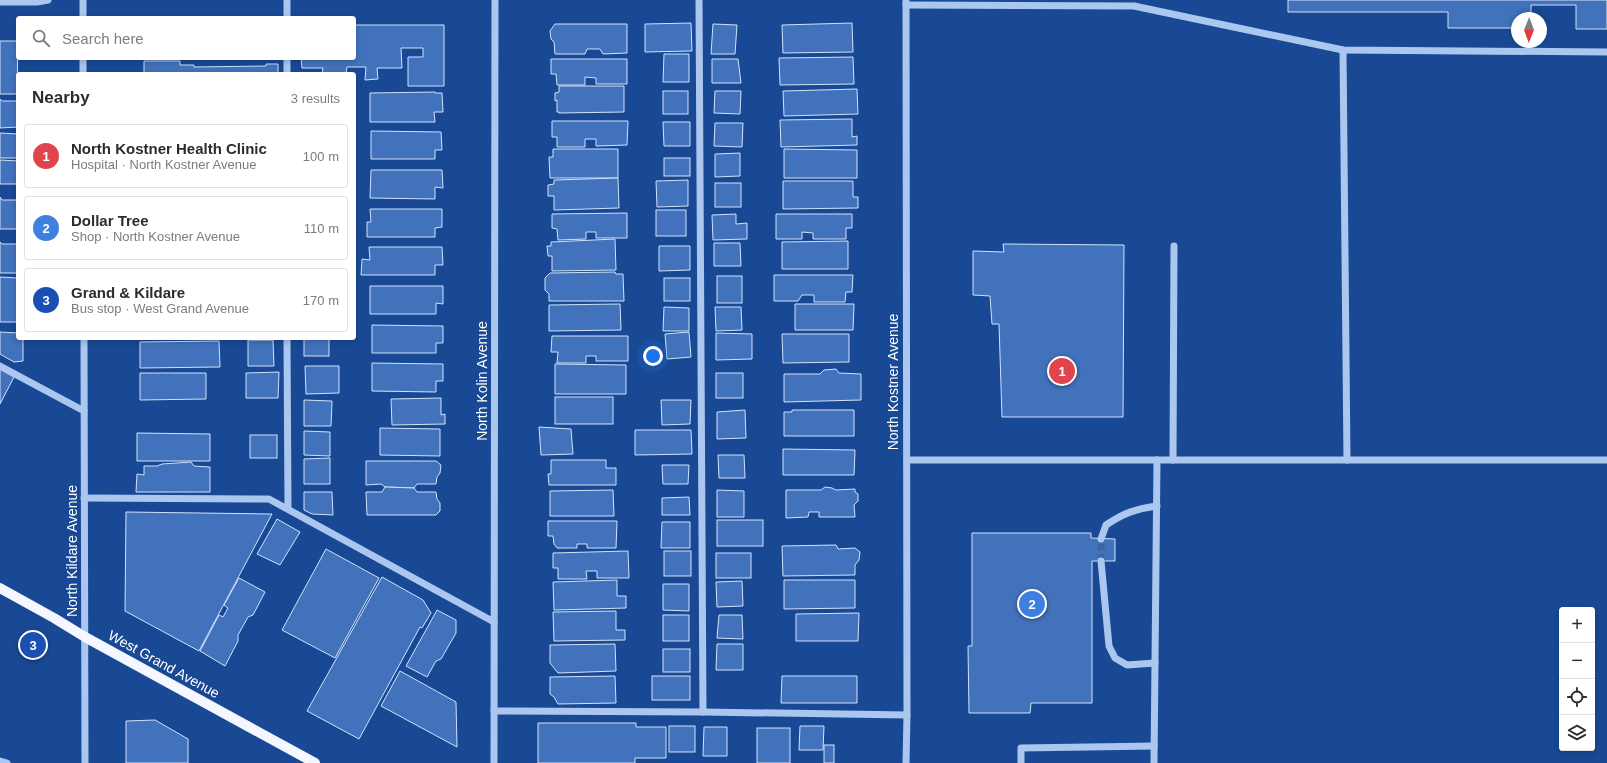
<!DOCTYPE html>
<meta charset="utf-8">
<style>
body{margin:0;font-family:Helvetica,sans-serif;background:#f7f7f7;color:#2b2b33}
.controls{position:absolute;right:12px;bottom:12px;display:grid;overflow:hidden;border-radius:4px;box-shadow:0 2px 6px #0003}
.controls button{width:36px;height:36px;display:grid;place-items:center;padding:0;border:0;border-bottom:1px solid #e1e1e2;background:#fff;color:#2b2b33;font:20px sans-serif}
.compass{position:absolute;left:1511px;top:12px;width:36px;height:36px;border-radius:50%;background:#fff;box-shadow:0 2px 6px #0003;rotate:181deg}
.you{position:absolute;left:653px;top:356px;width:14px;height:14px;margin:-10px;border:3px solid #fff;border-radius:50%;background:#1a73e8;box-shadow:0 0 0 6px #1a73e833}
.badge{display:grid;place-items:center;width:26px;height:26px;border-radius:50%;background:#d93025;color:#fff;font-size:13px;font-weight:700}
.pin{position:absolute;translate:-50% -50%;border:2px solid #fff;box-shadow:0 1px 4px #0006}
.list{margin:0;padding:0;list-style:none}
h2{display:flex;justify-content:space-between;align-items:center;height:52px;margin:0;padding:0 16px;font-size:17px}
h2 small{font-size:13px;font-weight:400;color:#7c7c81}
.list li{display:grid;grid-template-columns:26px 1fr auto;gap:12px;align-items:center;box-sizing:border-box;height:64px;margin:0 8px 8px;padding:0 8px;border:1px solid #e1e1e2;border-radius:4px}
.list b{display:block;font-size:15px;white-space:nowrap}
.list p{margin:0;font-size:13px;white-space:nowrap;color:#7c7c81}
.list em{font-size:13px;font-style:normal;color:#7c7c81}
.icon{flex:none;width:22px;height:22px;fill:none;stroke:currentColor;stroke-width:2;stroke-linecap:round;stroke-linejoin:round}
.map{position:relative;flex:none;width:1607px;height:763px;overflow:hidden}
.search{position:absolute;background:#fff;box-shadow:0 2px 6px #0003;left:16px;top:16px;width:340px;height:44px;display:flex;align-items:center;gap:10px;box-sizing:border-box;padding:0 14px;border-radius:4px;color:#7c7c81;font-size:15px}
.panel{position:absolute;background:#fff;box-shadow:0 2px 6px #0003;left:16px;top:72px;width:340px;height:268px;border-radius:4px}
.map>svg:first-child{display:block}
</style>
<div class="map">
<svg width="1607" height="763" viewBox="0 0 1607 763">
<rect width="100%" height="100%" fill="#194994"/>
<g fill="#4272bb" stroke="#d1e2fb">
<path d="M1288 0H1607V29H1576V5H1531V18H1517V28H1448V12H1288Z"/>
<path d="M691 23 692 51 645 52V24Z"/>
<path d="M852 23 853 52 783 53 782 25Z"/>
<path d="M555 24H627V53L603 54 600 49H587L585 54H555L554 42 551 39 550 31Z"/>
<path d="M713 24 737 25 735 54H711Z"/>
<path d="M354 25H444V86H408V57H423V48H401L402 68H377L378 79 365 80 366 67H347L346 74H322L323 68H302L301 58H354Z"/>
<path d="M0 41H18L17 94H0Z"/>
<path d="M664 54H689V82H663Z"/>
<path d="M853 57 854 84 780 85 779 58Z"/>
<path d="M551 59H627V84H596V78L585 77V85H557L556 74H551Z"/>
<path d="M712 59H738L741 83H712Z"/>
<path d="M144 61H180V65H194V67L266 66V64H278V74H143L144 73Z"/>
<path d="M559 86H624V112L559 113V112H557V100L555 101V93L559 92Z"/>
<path d="M857 89 858 114 784 116 783 91Z"/>
<rect x="663" y="91" width="25" height="23"/>
<path d="M715 91H741L740 114 714 113Z"/>
<path d="M435 92V93H442L443 112H434L435 122H370V93Z"/>
<path d="M0 99 2 101H18V127L0 128Z"/>
<path d="M852 119V137L857 136V145L781 147 780 120Z"/>
<path d="M552 121H628L627 145 596 146V139H585V147H557V137H552Z"/>
<path d="M663 122H690V146H664Z"/>
<path d="M715 123H743L742 147 714 146Z"/>
<path d="M371 131 441 132 442 150H435V159H371Z"/>
<path d="M0 133 18 134V158H0Z"/>
<path d="M553 149H618V178H550L549 157H553Z"/>
<path d="M784 149 857 150V178H784Z"/>
<path d="M740 153V176L715 177V154Z"/>
<rect x="664" y="158" width="26" height="18"/>
<path d="M0 160 18 161V184H0Z"/>
<path d="M371 170H442L443 188 435 187V199L370 198Z"/>
<path d="M618 178 619 208 554 210V196H548V185L554 184V180Z"/>
<path d="M688 180V206L657 207 656 181Z"/>
<path d="M783 181H853V197H858V208L783 209Z"/>
<rect x="715" y="183" width="26" height="24"/>
<path d="M0 197 2 200H18V229H0Z"/>
<path d="M370 209H442V227L435 228V237H367V222H371Z"/>
<rect x="656" y="210" width="30" height="26"/>
<path d="M627 213V238H596V232H586V239L558 240 557 229 552 228V214Z"/>
<path d="M736 214V224L747 223V239L713 240 712 215Z"/>
<path d="M776 214H852V228H846V239H813V233L802 232V239H776Z"/>
<path d="M615 239 616 270 552 271V256H548L547 246H551V242Z"/>
<path d="M848 241V269H782V242Z"/>
<path d="M0 242 2 244H18V273H0Z"/>
<path d="M714 243H740L741 266H714Z"/>
<path d="M1003 244 1124 245 1123 417H1002L999 324H992L990 296 973 295V251L1004 252Z"/>
<path d="M659 246H690V270L659 271Z"/>
<path d="M369 247H442L443 265H435V275H361L362 259 370 260Z"/>
<path d="M615 272 616 274H623L624 301H549V294L545 290V278L550 273Z"/>
<path d="M774 275H853L852 292H846L845 302H814V295H802L798 301H774Z"/>
<rect x="717" y="276" width="25" height="27"/>
<path d="M0 277 18 278V322H0Z"/>
<rect x="664" y="278" width="26" height="23"/>
<path d="M370 286H443V304L436 303V314H370Z"/>
<path d="M620 304 621 330 549 331V305Z"/>
<path d="M795 304H854L853 330H795Z"/>
<path d="M664 307 689 308V331H663Z"/>
<path d="M715 307H741L742 330 716 331Z"/>
<path d="M372 325 443 326V343H436V353H372Z"/>
<path d="M0 332 18 333V338H23V361L14 362 0 354Z"/>
<path d="M689 332 691 357 667 359 665 334Z"/>
<path d="M716 333 752 334V359L716 360Z"/>
<path d="M782 334H849V362L783 363Z"/>
<path d="M552 336H628V361H596V356H586V363H557L558 352H551Z"/>
<rect x="304" y="338" width="25" height="18"/>
<path d="M248 340H273L274 366H248Z"/>
<path d="M219 341 220 367 140 368V342Z"/>
<path d="M372 363 443 364V381H436V392L372 391Z"/>
<path d="M555 364 626 365V394H555Z"/>
<path d="M305 366H339V393L306 394Z"/>
<path d="M0 369 14 377 0 404Z"/>
<path d="M836 369 839 373 861 374V400L784 402V374H820L824 370Z"/>
<path d="M279 372 278 398H246V373Z"/>
<path d="M140 373H206V399L140 400Z"/>
<rect x="716" y="373" width="27" height="25"/>
<rect x="555" y="397" width="58" height="27"/>
<path d="M441 398V415L445 414V424L392 425 391 399Z"/>
<path d="M304 400 332 401 331 426H304Z"/>
<path d="M661 400H691L690 424 662 425Z"/>
<path d="M745 410 746 438 717 439V412Z"/>
<path d="M792 410H854V436H784V412H792Z"/>
<path d="M539 427 571 429 573 454 541 455Z"/>
<path d="M380 428 440 429V456L380 455Z"/>
<path d="M635 430H691L692 454 635 455Z"/>
<path d="M304 431 330 432V456L304 455Z"/>
<path d="M137 433 210 434V461H137Z"/>
<rect x="250" y="435" width="27" height="23"/>
<path d="M783 449 855 450 854 475H783Z"/>
<path d="M718 455H744L745 478H719Z"/>
<path d="M330 458V484H304V459Z"/>
<path d="M551 460H606V468H616V485H549L548 474H551Z"/>
<path d="M366 461H436L441 465 440 473 437 477 436 484H417L414 488 385 487 381 484 366 485Z"/>
<path d="M191 462 194 466 210 467V492H136L137 474 144 475V466H157L162 464Z"/>
<path d="M662 465H689L688 484H663Z"/>
<path d="M385 487 414 488 417 492H436L437 499 440 503V511L436 515H367L366 492H382Z"/>
<path d="M825 487 832 488 836 490 855 489V492L858 494V501L854 505 855 517H819V512H809L808 517 786 518V490H821Z"/>
<path d="M613 490 614 516H550V491Z"/>
<path d="M717 490 744 491V517H717Z"/>
<path d="M304 492H332L333 515 312 514 304 510Z"/>
<path d="M689 497 690 515H662V498Z"/>
<path d="M126 512 272 514 199 651 125 611Z"/>
<path d="M277 519 300 532 280 565 257 554Z"/>
<rect x="717" y="520" width="46" height="26"/>
<path d="M548 521H617L616 548H587V544H577V548H557L554 544 553 536H548Z"/>
<path d="M662 522H690V548H661Z"/>
<path d="M972 533H1091V538L1115 539V561H1092V703H1031L1030 713H969L968 646H972Z"/>
<path d="M836 545 838 549 855 548 860 552 859 560 855 565V575L783 576 782 546Z"/>
<path d="M326 549 379 578 335 658 282 630Z"/>
<path d="M628 551 629 578H597V571H586L587 579H558V568H553V553Z"/>
<rect x="664" y="551" width="27" height="25"/>
<rect x="716" y="553" width="35" height="25"/>
<path d="M382 577 423 600 431 613 422 628 420 627 359 739 307 711Z"/>
<path d="M239 578 265 592 253 615 248 617 238 635V641L225 666 200 651 219 615 223 617 228 608 224 605Z"/>
<path d="M617 580V596H626V608L554 610 553 582Z"/>
<path d="M784 580H855V608L784 609Z"/>
<path d="M742 581 743 606 717 607 716 582Z"/>
<path d="M663 584H689V611L663 610Z"/>
<path d="M437 610 456 620V633L441 659 436 661 427 677 406 666Z"/>
<path d="M616 611V630H625V640L554 641 553 612Z"/>
<path d="M859 613 858 641H796V614Z"/>
<rect x="663" y="615" width="26" height="26"/>
<path d="M719 615H742L743 639 717 638Z"/>
<path d="M615 644 616 671 558 673 550 663V645Z"/>
<path d="M717 644H743V670H716Z"/>
<rect x="663" y="649" width="27" height="23"/>
<path d="M400 671 456 702 457 747 381 706Z"/>
<path d="M615 676 616 703 558 704 554 697 550 694V677Z"/>
<rect x="652" y="676" width="38" height="24"/>
<path d="M782 676H857V703H781Z"/>
<path d="M155 720 188 739V763H126V721Z"/>
<path d="M538 723H636V727H666V758H635V763H538Z"/>
<rect x="669" y="726" width="26" height="26"/>
<path d="M800 726H824L823 750H799Z"/>
<path d="M704 727H727V756H703Z"/>
<rect x="757" y="728" width="33" height="35"/>
<rect x="824" y="745" width="10" height="18"/>
</g>
<g fill="none" stroke-linecap="round" stroke-linejoin="round">
<path stroke="#3c64a4" stroke-width="7" stroke-dasharray="7 3.5" stroke-linecap="butt" d="M1101 561V539"/>
<g stroke="#abc7f0" stroke-width="7">
<path d="M83 0V18"/>
<path d="M699 0 703 712"/>
<path d="M0 2H37L48 0"/>
<path d="M906 5 1134 6 1343 50 1607 52"/>
<path d="M287 18V0"/>
<path d="M1343 50 1347 460"/>
<path d="M83 58V74"/>
<path d="M287 58V74"/>
<path d="M84 338 85 763"/>
<path d="M287 338 288 509"/>
<path d="M0 366 84 411"/>
<path d="M907 460H1607"/>
<path d="M1173 460 1174 246"/>
<path d="M84 498 269 499 494 622"/>
<path d="M1101 539 1106 525C1124 513 1135 509 1157 506"/>
<path d="M1101 561 1109 646 1115 658 1127 665 1155 663"/>
<path d="M494 711 703 712 907 715"/>
<path d="M0 761 7 763"/>
<path d="M494 763 495 0"/>
<path d="M906 763 907 715 906 0"/>
<path d="M1021 763V748L1154 746"/>
<path d="M1154 763 1157 460"/>
</g>
<path stroke="#f4f7ff" stroke-width="10" d="M0 588 54 618 85 637 315 763"/>
</g>
<g text-anchor="middle" dominant-baseline="central" stroke-width="3.5" stroke-linejoin="round" paint-order="stroke">
<g font-size="14" fill="#fff" stroke="#194994">
<text transform="translate(482 381) rotate(-90)">North Kolin Avenue</text>
<text transform="translate(893 382) rotate(-90)">North Kostner Avenue</text>
<text transform="translate(72 551) rotate(-90)">North Kildare Avenue</text>
<text transform="translate(164 664) rotate(29)">West Grand Avenue</text>
</g>
</g>
</svg>
<div class="controls">
<button>+</button>
<button>−</button>
<button><svg class="icon" aria-label="locate" viewBox="0 0 24 24"><circle cx="12" cy="12" r="6"/><path d="M12 2v4M12 18v4M2 12h4M18 12h4"/></svg></button>
<button><svg class="icon" aria-label="layers" viewBox="0 0 24 24"><path d="M12 4l9 5-9 5-9-5zM3 14l9 5 9-5"/></svg></button>
</div>
<svg class="compass" viewBox="-18 -18 36 36"><path d="M0-13l5 13h-10z" fill="#e53935"/><path d="M0 13l5-13h-10z" fill="#7c7c81"/></svg>
<div class="you"></div>
<div class="pin badge" style="left:1062px;top:371px;background:#e0444e">1</div>
<div class="pin badge" style="left:1032px;top:604px;background:#3f7fe0">2</div>
<div class="pin badge" style="left:33px;top:645px;background:#1a4fb4">3</div>
<div class="search"><svg class="icon" aria-label="search" viewBox="0 0 24 24"><circle cx="10" cy="10" r="6"/><path d="M15 15l6 6"/></svg>Search here</div>
<section class="panel">
<h2>Nearby<small>3 results</small></h2>
<ul class="list">
<li><span class="badge" style="background:#e0444e">1</span><div><b>North Kostner Health Clinic</b><p>Hospital · North Kostner Avenue</p></div><em>100 m</em></li>
<li><span class="badge" style="background:#3f7fe0">2</span><div><b>Dollar Tree</b><p>Shop · North Kostner Avenue</p></div><em>110 m</em></li>
<li><span class="badge" style="background:#1a4fb4">3</span><div><b>Grand &amp; Kildare</b><p>Bus stop · West Grand Avenue</p></div><em>170 m</em></li>
</ul>
</section>
</div>
